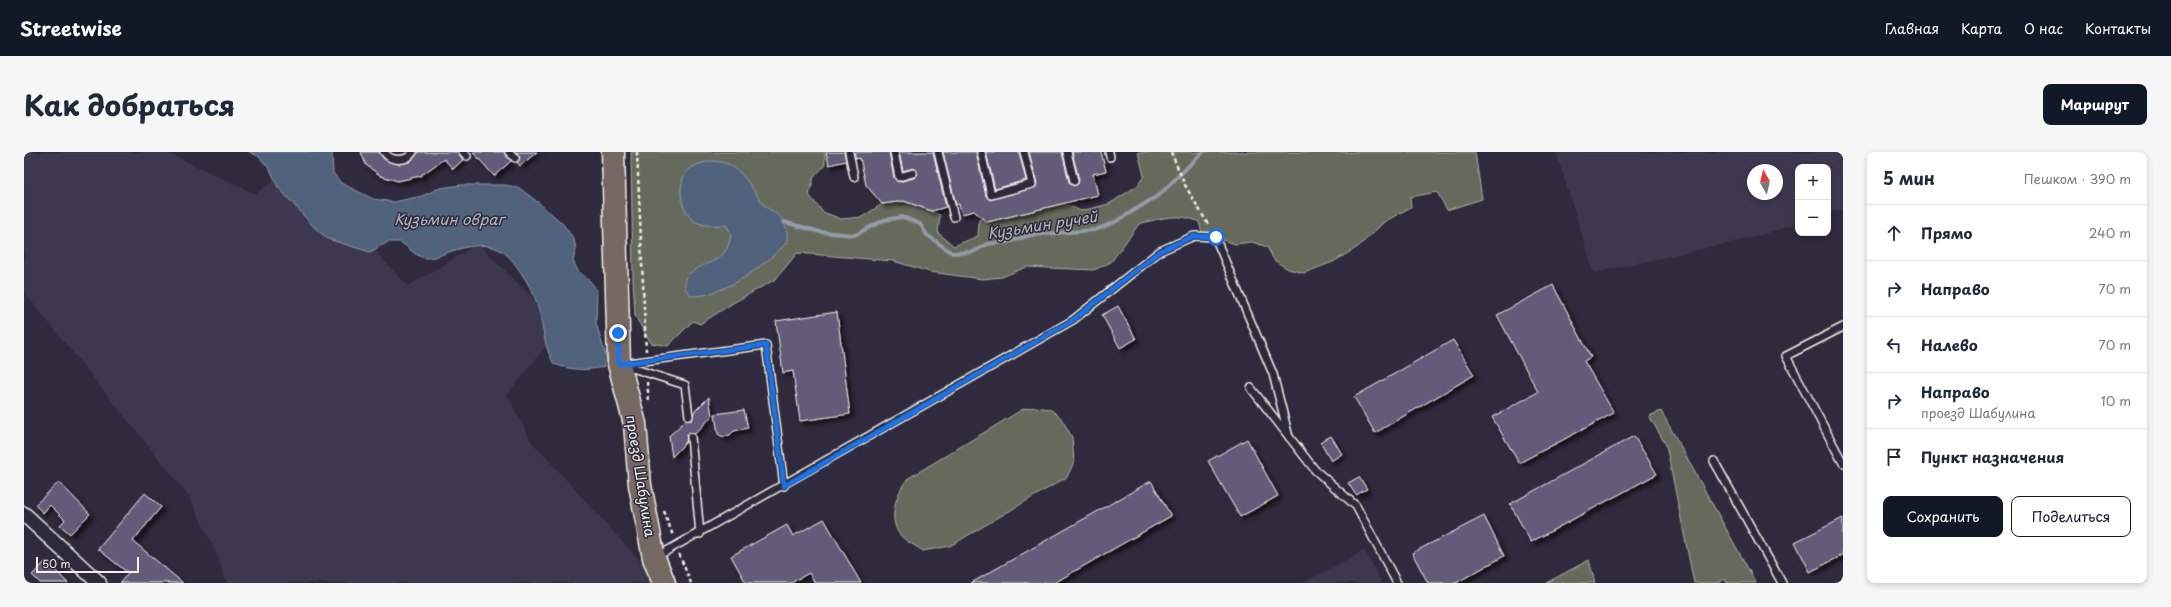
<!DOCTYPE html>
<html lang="ru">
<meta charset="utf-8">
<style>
body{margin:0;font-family:"Playpen Sans",sans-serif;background:#f6f6f7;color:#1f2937}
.controls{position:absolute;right:12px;top:12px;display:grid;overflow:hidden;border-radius:8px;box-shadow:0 2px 6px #0003}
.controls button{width:36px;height:36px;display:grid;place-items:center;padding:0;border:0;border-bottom:1px solid #e0e1e3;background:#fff;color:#1f2937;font:20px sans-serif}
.compass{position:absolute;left:1723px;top:12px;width:36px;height:36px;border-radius:50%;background:#fff;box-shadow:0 2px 6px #0003;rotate:352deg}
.scale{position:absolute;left:12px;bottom:10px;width:103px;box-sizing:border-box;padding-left:4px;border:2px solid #f4f1e8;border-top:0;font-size:11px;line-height:14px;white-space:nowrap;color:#f4f1e8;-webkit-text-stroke:3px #2f2a3d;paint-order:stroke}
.stop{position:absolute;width:12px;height:12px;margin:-9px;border:3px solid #1a73e8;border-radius:50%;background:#fff}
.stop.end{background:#1a73e8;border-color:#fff;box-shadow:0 1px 4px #0008}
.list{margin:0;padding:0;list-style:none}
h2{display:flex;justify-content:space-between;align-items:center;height:52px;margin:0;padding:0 16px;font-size:17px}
h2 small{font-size:13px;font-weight:400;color:#747a83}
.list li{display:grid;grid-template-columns:26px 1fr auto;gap:12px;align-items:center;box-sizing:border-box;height:56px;padding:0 16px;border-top:1px solid #e0e1e3}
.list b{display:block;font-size:15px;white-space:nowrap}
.list p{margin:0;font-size:13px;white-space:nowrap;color:#747a83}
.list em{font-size:13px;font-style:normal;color:#747a83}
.actions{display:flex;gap:8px;padding:12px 16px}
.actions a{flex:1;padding:9px 0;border:1px solid #111827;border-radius:8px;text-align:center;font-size:14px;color:#111827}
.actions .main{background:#111827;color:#fff}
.icon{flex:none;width:22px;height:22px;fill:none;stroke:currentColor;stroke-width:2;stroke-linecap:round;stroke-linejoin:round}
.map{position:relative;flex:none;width:1819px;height:431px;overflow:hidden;border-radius:8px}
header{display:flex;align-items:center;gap:24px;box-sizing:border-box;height:56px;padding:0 20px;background:#111827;color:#fff}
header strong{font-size:19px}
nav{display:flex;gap:22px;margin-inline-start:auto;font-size:14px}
.intro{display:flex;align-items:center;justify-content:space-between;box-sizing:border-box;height:96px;padding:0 24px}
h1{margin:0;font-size:28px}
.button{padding:10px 18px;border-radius:8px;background:#111827;color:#fff;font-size:14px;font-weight:700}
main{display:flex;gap:24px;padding:0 24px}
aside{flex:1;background:#fff;border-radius:8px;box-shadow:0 2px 6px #0003}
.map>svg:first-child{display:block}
</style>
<header>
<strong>Streetwise</strong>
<nav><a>Главная</a><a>Карта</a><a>О нас</a><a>Контакты</a></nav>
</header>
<div class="intro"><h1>Как добраться</h1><a class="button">Маршрут</a></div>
<main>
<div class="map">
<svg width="1819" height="431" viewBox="0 0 1819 431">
<defs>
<filter id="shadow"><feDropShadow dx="3.5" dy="3.5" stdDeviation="2" flood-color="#0009"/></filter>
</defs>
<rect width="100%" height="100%" fill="#2f2a3d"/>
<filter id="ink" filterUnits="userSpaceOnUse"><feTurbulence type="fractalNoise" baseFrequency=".025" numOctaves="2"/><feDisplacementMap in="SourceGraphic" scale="8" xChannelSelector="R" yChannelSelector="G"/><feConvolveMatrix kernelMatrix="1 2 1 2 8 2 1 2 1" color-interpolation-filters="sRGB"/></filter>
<g filter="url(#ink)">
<g fill="#3e394f" fill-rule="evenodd">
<path d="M0 0H142L232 42 271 13 384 134 454 92 538 174 483 243 508 290 624 418 628 431H203L193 403 165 344 0 140Z"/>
<path d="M1532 0H1819V57L1804 61V15H1774V71L1727 86 1570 121ZM1729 18H1753V42H1729Z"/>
<path d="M1340 398 1358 431H1279Z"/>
</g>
<g fill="#666a5c" stroke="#adaea2">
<path d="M607 0H801V13L790 25 785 43 799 60 817 67 838 65 858 52 880 49 916 63 914 81 930 94 954 84 955 68 958 66 963 70 1039 51 1057 59 1085 52 1113 34 1120 24 1114 0H1451L1458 47 1423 58 1413 40 1386 45 1387 55 1360 70 1334 95 1309 110 1280 121 1264 117 1250 108 1243 95 1228 90 1211 92 1178 81 1175 70C1156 60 1134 67 1115 72L1087 110 1070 118 1002 115 978 125 958 127 906 120 869 109 773 101 752 127 709 151 676 172 669 169 644 194 627 191 611 164 609 128Z"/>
<path d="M1011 255 1026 257 1037 266 1048 285 1050 310 1043 325 926 394 899 399C892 394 881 389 876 383 863 366 873 341 883 327L999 257Z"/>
<path d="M1637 259 1732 431H1703L1701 427 1694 431H1670L1642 293 1625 264Z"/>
<path d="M1565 408 1571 431H1522Z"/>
</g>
<g fill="#51627c" stroke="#929ba7">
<path d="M225 0H308L309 21 317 31 349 47 370 50 398 44 416 36 437 33H480L494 35 515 51 538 71 550 87 552 97 549 109 554 119 566 129 573 138 572 171 583 208 579 215C562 219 546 218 530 212 516 189 521 159 504 132 484 98 472 86 431 98 423 100 413 106 404 106 393 107 385 95 376 90H364L346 100 304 87 290 75 254 35 246 17 234 4Z"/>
<path d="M689 9C717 10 725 34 740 53 744 57 749 59 753 62 762 70 764 79 763 90 742 113 699 145 667 144L661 136V126C680 105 703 116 707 81L702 73C691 73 678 75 669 68 656 57 654 35 661 22 667 13 680 10 689 9Z"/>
</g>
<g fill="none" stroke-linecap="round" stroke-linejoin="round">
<path stroke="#929ba7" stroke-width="4" d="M760 70 796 80 831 83 860 68 879 65 896 72 903 83 928 101 949 100 963 92 984 90 1007 83 1071 78 1091 70 1135 43 1179 0"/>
</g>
<g fill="#625c7a" stroke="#f4f1e8" filter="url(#shadow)">
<path d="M337 0H355L360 7 374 12 386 10 394 0H434L439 8 429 17 420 7 396 24 374 29 357 24 342 13Z"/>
<path d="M449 0H480L487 9 470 24Z"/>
<path d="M492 0H513L496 14 493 10 496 5Z"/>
<path d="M802 0H820L822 9 805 13Z"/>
<path d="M830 0H865L870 26 874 30 890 26 894 22 890 16 879 19 875 0H909L922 55 908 59 880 49 858 52 842 33 836 6 832 7Z"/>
<path d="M919 0H952L962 44 966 48 1012 35 1013 31 1005 0H1038L1045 30 1049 34 1054 32 1055 28 1048 0H1077L1082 19 1069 22 1074 43 963 70 950 59 938 62 935 52 932 53Z"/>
<path d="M962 0H995L1002 28 971 37Z"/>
<path d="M1529 133 1567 205 1560 209 1590 261 1495 311 1468 265 1514 240 1473 163Z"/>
<path d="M1094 154 1112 187 1096 196 1078 163Z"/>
<path d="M813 160 826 262 776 269 769 219 759 221 752 169Z"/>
<path d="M1429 188 1450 223 1351 281 1330 245Z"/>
<path d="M685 245 688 264 671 282 664 281 662 290 648 305 645 284 662 268H668L670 260Z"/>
<path d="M720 258 724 276 710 279 706 283 699 285 694 282 691 262Z"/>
<path d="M1307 284 1318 302 1307 309 1296 290Z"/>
<path d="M1610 284 1633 322 1507 390 1486 352Z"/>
<path d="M1223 287 1254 344 1216 365 1184 309Z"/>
<path d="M1335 325 1343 337 1332 343 1324 331Z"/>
<path d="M1127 329 1147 364 1030 431H947Z"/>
<path d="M35 330 66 362 46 382 36 373 41 368 26 353 19 361 11 353Z"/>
<path d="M121 341 137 355 109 389 159 431H96L104 421 74 397Z"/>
<path d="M1460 364 1480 404 1432 431H1404L1388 401Z"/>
<path d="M1819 366V403L1786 420 1771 390Z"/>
<path d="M800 367 837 431H791L785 421 767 431H722L707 404 763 373 769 384Z"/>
<path d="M22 409 44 431H16L8 423Z"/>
</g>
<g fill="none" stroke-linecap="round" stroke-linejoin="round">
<g stroke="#f4f1e8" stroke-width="10">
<g id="service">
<path d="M360 0C367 10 383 10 389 0"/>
<path d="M439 0 443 4"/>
<path d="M485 0 491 6"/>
<path d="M825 0 830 25"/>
<path d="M870 0 875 25 889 21"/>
<path d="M914 0 930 65"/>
<path d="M957 0 967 43 1008 32 1000 0"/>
<path d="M1043 0 1050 29"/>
<path d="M1085 0 1086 5"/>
<path d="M1819 175 1762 204 1819 311"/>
<path d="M597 212 742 193 760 334"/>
<path d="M599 213 661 233 665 264"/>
<path d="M1227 236 1291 318 1332 354 1373 431"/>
<path d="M667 285 676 382"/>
<path d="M1690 309 1758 431"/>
<path d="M632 405 1049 168 1136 99 1170 84 1191 85 1249 222 1265 285"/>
</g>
</g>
<g stroke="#f4f1e8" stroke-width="17">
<path id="minor" d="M0 362 75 431"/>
</g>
<g stroke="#f4f1e8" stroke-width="25">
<path id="primary" d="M589 0 595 212 611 272 616 333 630 406 640 431"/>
</g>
<g stroke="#f4f1e8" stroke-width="2.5" stroke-dasharray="4 3" stroke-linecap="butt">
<path d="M613 0 622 199"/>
<path d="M1147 0 1161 33 1185 74"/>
<path d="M623 230 625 249"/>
<path d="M640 359 649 384"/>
<path d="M655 402 667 431"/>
</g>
<use href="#service" stroke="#2f2a3d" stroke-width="7"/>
<use href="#minor" stroke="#2f2a3d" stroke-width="14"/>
<use href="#primary" stroke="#766964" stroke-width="22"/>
</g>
</g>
<g fill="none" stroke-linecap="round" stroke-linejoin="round" filter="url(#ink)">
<path stroke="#1a73e8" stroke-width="5" d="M594 181 595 212 742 193 760 334 1049 168 1136 99 1170 84 1192 85"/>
</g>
<g text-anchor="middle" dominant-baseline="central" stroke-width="3" stroke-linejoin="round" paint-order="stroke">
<g font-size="14" fill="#f4f1e8" stroke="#2f2a3d">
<text transform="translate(617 324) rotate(81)">проезд Шабулина</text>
</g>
<g font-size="15" font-style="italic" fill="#b3b8bd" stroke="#2f2a3d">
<text x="425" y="66">Кузьмин овраг</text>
<text transform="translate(1018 72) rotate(-9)">Кузьмин ручей</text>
</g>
</g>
</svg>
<div class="controls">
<button>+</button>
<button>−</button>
</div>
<svg class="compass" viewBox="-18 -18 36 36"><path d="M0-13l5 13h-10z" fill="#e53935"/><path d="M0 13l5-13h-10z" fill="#747a83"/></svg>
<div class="scale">50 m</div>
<div class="stop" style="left:1192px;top:85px"></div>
<div class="stop end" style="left:594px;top:181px"></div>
</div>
<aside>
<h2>5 мин<small>Пешком · 390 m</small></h2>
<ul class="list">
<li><svg class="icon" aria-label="ahead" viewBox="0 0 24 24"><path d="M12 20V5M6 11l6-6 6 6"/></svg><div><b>Прямо</b></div><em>240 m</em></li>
<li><svg class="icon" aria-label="right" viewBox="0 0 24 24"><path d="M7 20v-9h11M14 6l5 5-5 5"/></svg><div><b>Направо</b></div><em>70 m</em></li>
<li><svg class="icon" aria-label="left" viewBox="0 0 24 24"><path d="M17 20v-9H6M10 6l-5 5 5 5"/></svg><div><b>Налево</b></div><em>70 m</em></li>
<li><svg class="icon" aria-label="right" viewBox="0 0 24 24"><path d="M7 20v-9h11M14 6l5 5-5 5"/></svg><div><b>Направо</b><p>проезд Шабулина</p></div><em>10 m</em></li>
<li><svg class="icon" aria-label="arrive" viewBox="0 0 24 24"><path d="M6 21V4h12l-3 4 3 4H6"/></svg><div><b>Пункт назначения</b></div></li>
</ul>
<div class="actions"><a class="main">Сохранить</a><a>Поделиться</a></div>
</aside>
</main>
